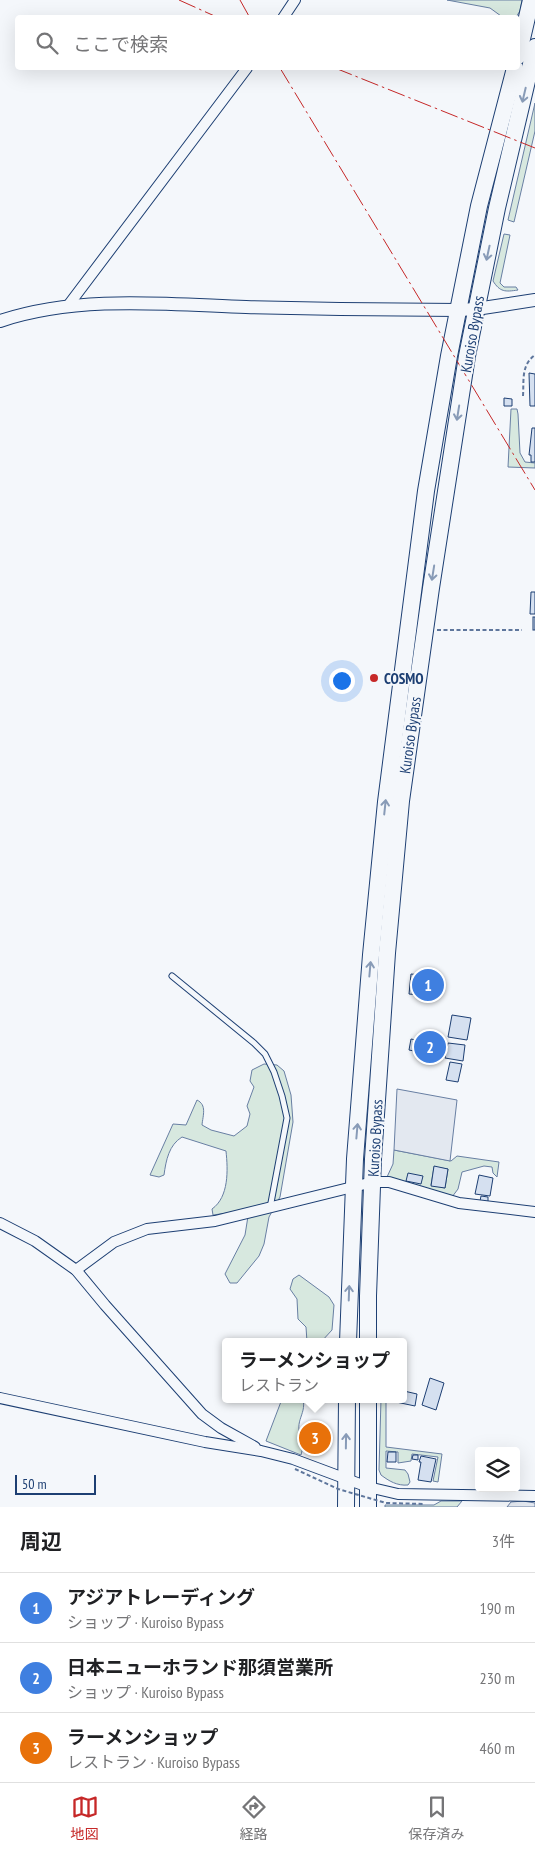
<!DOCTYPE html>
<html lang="ja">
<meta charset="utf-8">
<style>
body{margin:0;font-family:"PT Sans Narrow","Noto Sans JP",sans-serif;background:#f2f2f2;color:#202124}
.controls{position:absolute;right:15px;bottom:15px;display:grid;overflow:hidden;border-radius:5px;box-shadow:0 5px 20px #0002}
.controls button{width:45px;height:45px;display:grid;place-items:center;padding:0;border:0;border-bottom:1px solid #e0e0e0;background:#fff;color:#202124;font:25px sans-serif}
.scale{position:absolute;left:15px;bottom:12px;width:81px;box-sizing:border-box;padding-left:5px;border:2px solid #1d3f73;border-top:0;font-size:14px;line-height:18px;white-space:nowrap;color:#1d3f73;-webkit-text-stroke:4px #f4f7fb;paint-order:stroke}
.you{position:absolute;left:341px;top:680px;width:18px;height:18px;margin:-12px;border:4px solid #fff;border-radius:50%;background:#1a73e8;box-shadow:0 0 0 8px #1a73e833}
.badge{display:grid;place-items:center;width:32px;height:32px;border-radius:50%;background:#c62828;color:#fff;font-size:16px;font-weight:700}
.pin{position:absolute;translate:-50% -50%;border:2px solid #fff;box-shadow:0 1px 5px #0006}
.popup{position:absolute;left:222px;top:1338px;width:185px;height:65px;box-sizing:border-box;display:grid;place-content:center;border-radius:5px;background:#fff;filter:drop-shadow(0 1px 4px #0005);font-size:16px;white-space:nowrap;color:#757577}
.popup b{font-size:19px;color:#202124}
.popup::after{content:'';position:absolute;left:50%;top:100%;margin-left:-10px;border:10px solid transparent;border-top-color:#fff}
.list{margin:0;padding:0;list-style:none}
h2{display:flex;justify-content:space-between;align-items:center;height:65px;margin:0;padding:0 20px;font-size:21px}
h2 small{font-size:16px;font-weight:400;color:#757577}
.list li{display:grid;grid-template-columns:32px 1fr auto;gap:15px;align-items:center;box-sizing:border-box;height:70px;padding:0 20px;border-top:1px solid #e0e0e0}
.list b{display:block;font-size:19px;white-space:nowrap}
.list p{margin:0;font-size:16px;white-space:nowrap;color:#757577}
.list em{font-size:16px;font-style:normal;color:#757577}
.icon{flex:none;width:28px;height:28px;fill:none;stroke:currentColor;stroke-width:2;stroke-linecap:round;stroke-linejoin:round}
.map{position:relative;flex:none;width:535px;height:1507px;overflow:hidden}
.search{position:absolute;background:#fff;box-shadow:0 5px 20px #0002;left:15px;right:15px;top:15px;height:55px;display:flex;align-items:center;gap:12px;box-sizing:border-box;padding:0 18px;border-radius:5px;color:#757577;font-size:19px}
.sheet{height:275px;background:#fff}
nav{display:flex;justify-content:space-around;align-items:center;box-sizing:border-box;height:70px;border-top:1px solid #e0e0e0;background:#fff;font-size:14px;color:#757577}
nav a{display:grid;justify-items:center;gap:2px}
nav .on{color:#c62828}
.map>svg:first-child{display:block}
</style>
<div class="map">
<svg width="535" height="1507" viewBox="0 0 535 1507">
<rect width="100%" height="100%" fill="#f4f7fb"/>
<g fill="#d7e8df" stroke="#687fa3" fill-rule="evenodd">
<path d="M447 0H522L520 11 516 17 501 16 490 8Z"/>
<path d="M535 103V131L514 222 508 220Z"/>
<path d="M504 234 510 235 500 283 504 287H516L518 290C505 292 500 292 493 281Z"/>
<path d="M511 409H517L518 414 520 453 525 462 535 463V468L508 467Z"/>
<path d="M264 1064 277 1065 284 1071 291 1095 293 1122 280 1197 269 1217 264 1244 259 1256 237 1283H230L225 1274 245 1235 249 1210 213 1215 212 1209C229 1197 228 1170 226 1151L182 1137C169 1145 166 1160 164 1175L159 1177 150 1175 173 1124 186 1125 197 1100C207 1105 203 1115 202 1125L211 1130 234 1136 247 1126 250 1114 247 1106 254 1087 250 1081 252 1070Z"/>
<path d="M394 1150 451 1161 457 1156 499 1162 497 1177 493 1173 492 1167 484 1166 462 1172 458 1189 452 1197 387 1177 393 1164ZM434 1167 448 1169 445 1188 431 1185Z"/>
<path d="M299 1275 329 1297 334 1305 332 1330 321 1342H307L306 1327 298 1319 297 1299 290 1289 293 1279Z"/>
<path d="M282 1399H303C307 1416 291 1422 304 1443L301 1455 266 1441Z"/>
<path d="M381 1399H386V1447L442 1454 438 1482 433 1481 438 1457 412 1454 411 1461 398 1463V1452L386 1451V1468L405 1470 408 1474 410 1482 408 1485C397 1486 389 1481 381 1475L379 1470Z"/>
<path d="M441 1501H462L457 1507H385V1505H434Z"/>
</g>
<g fill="#e3e8f0" stroke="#687fa3">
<path d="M397 1089 457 1100 450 1161 394 1150Z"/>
<path d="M523 1501 535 1503V1507H507L511 1502Z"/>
</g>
<g fill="#d5e0f0" stroke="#1d3f73">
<path d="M529 373 535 374V406H530Z"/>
<path d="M504 398 512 399V406H504Z"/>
<path d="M532 428H535V462H531V455H529Z"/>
<path d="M531 592H535V614H530Z"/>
<rect x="533" y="617" width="2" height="13"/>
<path d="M411 974 442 977 440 997 409 994Z"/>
<path d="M452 1015 471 1018 467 1040 448 1037Z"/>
<path d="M411 1039 446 1046 443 1057 409 1050Z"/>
<path d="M448 1043 465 1045 463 1061 445 1058Z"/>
<path d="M450 1062 462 1064 458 1082 446 1080Z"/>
<path d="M434 1166 448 1169 445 1188 431 1186Z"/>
<path d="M408 1173 423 1176 421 1184 406 1181Z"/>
<path d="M479 1175 493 1178 490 1196 475 1194Z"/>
<path d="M481 1196 488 1197V1202L480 1201Z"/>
<path d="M430 1378 444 1383 436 1410 422 1405Z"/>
<path d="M404 1391 417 1394 415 1406 396 1402V1399H404Z"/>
<path d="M388 1452H396V1462H387Z"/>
<path d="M413 1455H418V1460L412 1459Z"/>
<path d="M421 1456 436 1459 431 1482 418 1480 421 1462H419Z"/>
</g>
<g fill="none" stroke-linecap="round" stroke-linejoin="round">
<g stroke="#1d3f73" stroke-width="7">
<path id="service" d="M172 976 254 1043 265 1054 274 1072 282 1096 287 1118 270 1208"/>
</g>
<g stroke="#1d3f73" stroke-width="12">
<g id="minor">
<path d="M283 18 295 0"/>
<path d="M67 307 247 68"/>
<path d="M0 1223 35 1241 76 1270 105 1305 202 1414 221 1428 255 1447"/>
<path d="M76 1270 114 1242 147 1229 215 1221 373 1182H389L459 1203 535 1212"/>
<path d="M0 1398 205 1442 261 1451 293 1459 368 1487 398 1494 535 1496"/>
</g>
</g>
<g stroke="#1d3f73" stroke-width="14">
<path id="tertiary" d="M0 321C78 295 165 304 246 307 317 309 388 310 459 310L476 309 535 300"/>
</g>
<g stroke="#1d3f73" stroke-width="18">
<g id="trunk">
<path d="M518 56 531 0"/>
<path d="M348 1342 355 1159 371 955 386 802 426 491 449 356 479 206 515 68"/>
<path d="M368 1342V1296L373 1159 387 953 401 801 431 588 467 356 497 208 535 47"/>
<path d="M368 1399V1507"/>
<path d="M346 1507 347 1399"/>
</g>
</g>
<g stroke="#5e769c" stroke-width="2" stroke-dasharray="4 2.5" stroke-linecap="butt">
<path d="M523 396C524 380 521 365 535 355"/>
<path d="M437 630H522"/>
</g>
<use href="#service" stroke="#f4f7fb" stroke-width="5"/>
<use href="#minor" stroke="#f4f7fb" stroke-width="10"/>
<use href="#tertiary" stroke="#f4f7fb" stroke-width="12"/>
<use href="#trunk" stroke="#f4f7fb" stroke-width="16"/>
<path stroke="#5e769c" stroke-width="2" stroke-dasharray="4 2.5" stroke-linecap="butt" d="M295 1469 338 1489 386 1503 424 1504"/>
<g stroke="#c62828" stroke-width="1" stroke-dasharray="18 4 2.5 4" stroke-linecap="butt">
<path d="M179 0 219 18"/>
<path d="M240 0 250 18"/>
<path d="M280 68 535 490"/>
<path d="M335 68 535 148"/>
</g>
</g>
<defs><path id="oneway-shaft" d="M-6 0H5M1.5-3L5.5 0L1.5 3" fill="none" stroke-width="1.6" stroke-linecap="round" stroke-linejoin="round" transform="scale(1.25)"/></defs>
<g stroke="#889bb7">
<use href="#oneway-shaft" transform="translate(524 95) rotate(103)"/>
<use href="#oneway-shaft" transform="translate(488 253) rotate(102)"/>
<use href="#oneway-shaft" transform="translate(458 413) rotate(99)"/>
<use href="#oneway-shaft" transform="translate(433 573) rotate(99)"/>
<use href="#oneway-shaft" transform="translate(385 807) rotate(-84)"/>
<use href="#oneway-shaft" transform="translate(370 969) rotate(-85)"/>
<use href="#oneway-shaft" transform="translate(357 1131) rotate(-85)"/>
<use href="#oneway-shaft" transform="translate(349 1293) rotate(-88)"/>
<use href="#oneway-shaft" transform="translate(346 1441) rotate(-89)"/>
</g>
<circle fill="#c62828" stroke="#f4f7fb" stroke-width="2" cx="374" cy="678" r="5"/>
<g text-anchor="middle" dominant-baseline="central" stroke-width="4" stroke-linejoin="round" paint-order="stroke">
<g font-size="15" fill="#1d3f73" stroke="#f4f7fb">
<text transform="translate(472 334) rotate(-80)">Kuroiso Bypass</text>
<text transform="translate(410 735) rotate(-82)">Kuroiso Bypass</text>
<text transform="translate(375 1138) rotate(-87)">Kuroiso Bypass</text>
</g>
<g font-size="15" font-weight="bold" fill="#1d3f73" stroke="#f4f7fb" text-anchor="start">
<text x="384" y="678">COSMO</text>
</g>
</g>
</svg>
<div class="controls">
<button><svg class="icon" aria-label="layers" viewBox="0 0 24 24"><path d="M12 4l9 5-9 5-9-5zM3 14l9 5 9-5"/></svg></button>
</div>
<div class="scale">50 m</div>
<div class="you"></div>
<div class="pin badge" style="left:428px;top:985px;background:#3f7fe0">1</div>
<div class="pin badge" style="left:430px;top:1047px;background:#3f7fe0">2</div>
<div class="pin badge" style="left:315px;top:1438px;background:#e8710a">3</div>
<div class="popup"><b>ラーメンショップ</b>レストラン</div>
<div class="search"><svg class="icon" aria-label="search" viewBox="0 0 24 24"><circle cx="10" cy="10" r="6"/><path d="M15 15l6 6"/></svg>ここで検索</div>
</div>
<section class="sheet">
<h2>周辺<small>3件</small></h2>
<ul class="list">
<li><span class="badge" style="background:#3f7fe0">1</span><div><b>アジアトレーディング</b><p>ショップ · Kuroiso Bypass</p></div><em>190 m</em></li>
<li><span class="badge" style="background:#3f7fe0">2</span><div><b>日本ニューホランド那須営業所</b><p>ショップ · Kuroiso Bypass</p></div><em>230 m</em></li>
<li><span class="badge" style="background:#e8710a">3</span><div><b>ラーメンショップ</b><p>レストラン · Kuroiso Bypass</p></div><em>460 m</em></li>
</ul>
</section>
<nav>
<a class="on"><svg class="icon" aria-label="map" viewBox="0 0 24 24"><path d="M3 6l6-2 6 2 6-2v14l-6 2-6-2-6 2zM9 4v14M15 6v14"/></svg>地図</a>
<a><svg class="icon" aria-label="directions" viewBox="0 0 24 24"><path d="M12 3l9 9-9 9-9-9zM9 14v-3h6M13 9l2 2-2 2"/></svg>経路</a>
<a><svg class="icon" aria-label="saved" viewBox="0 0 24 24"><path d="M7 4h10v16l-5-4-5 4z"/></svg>保存済み</a>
</nav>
